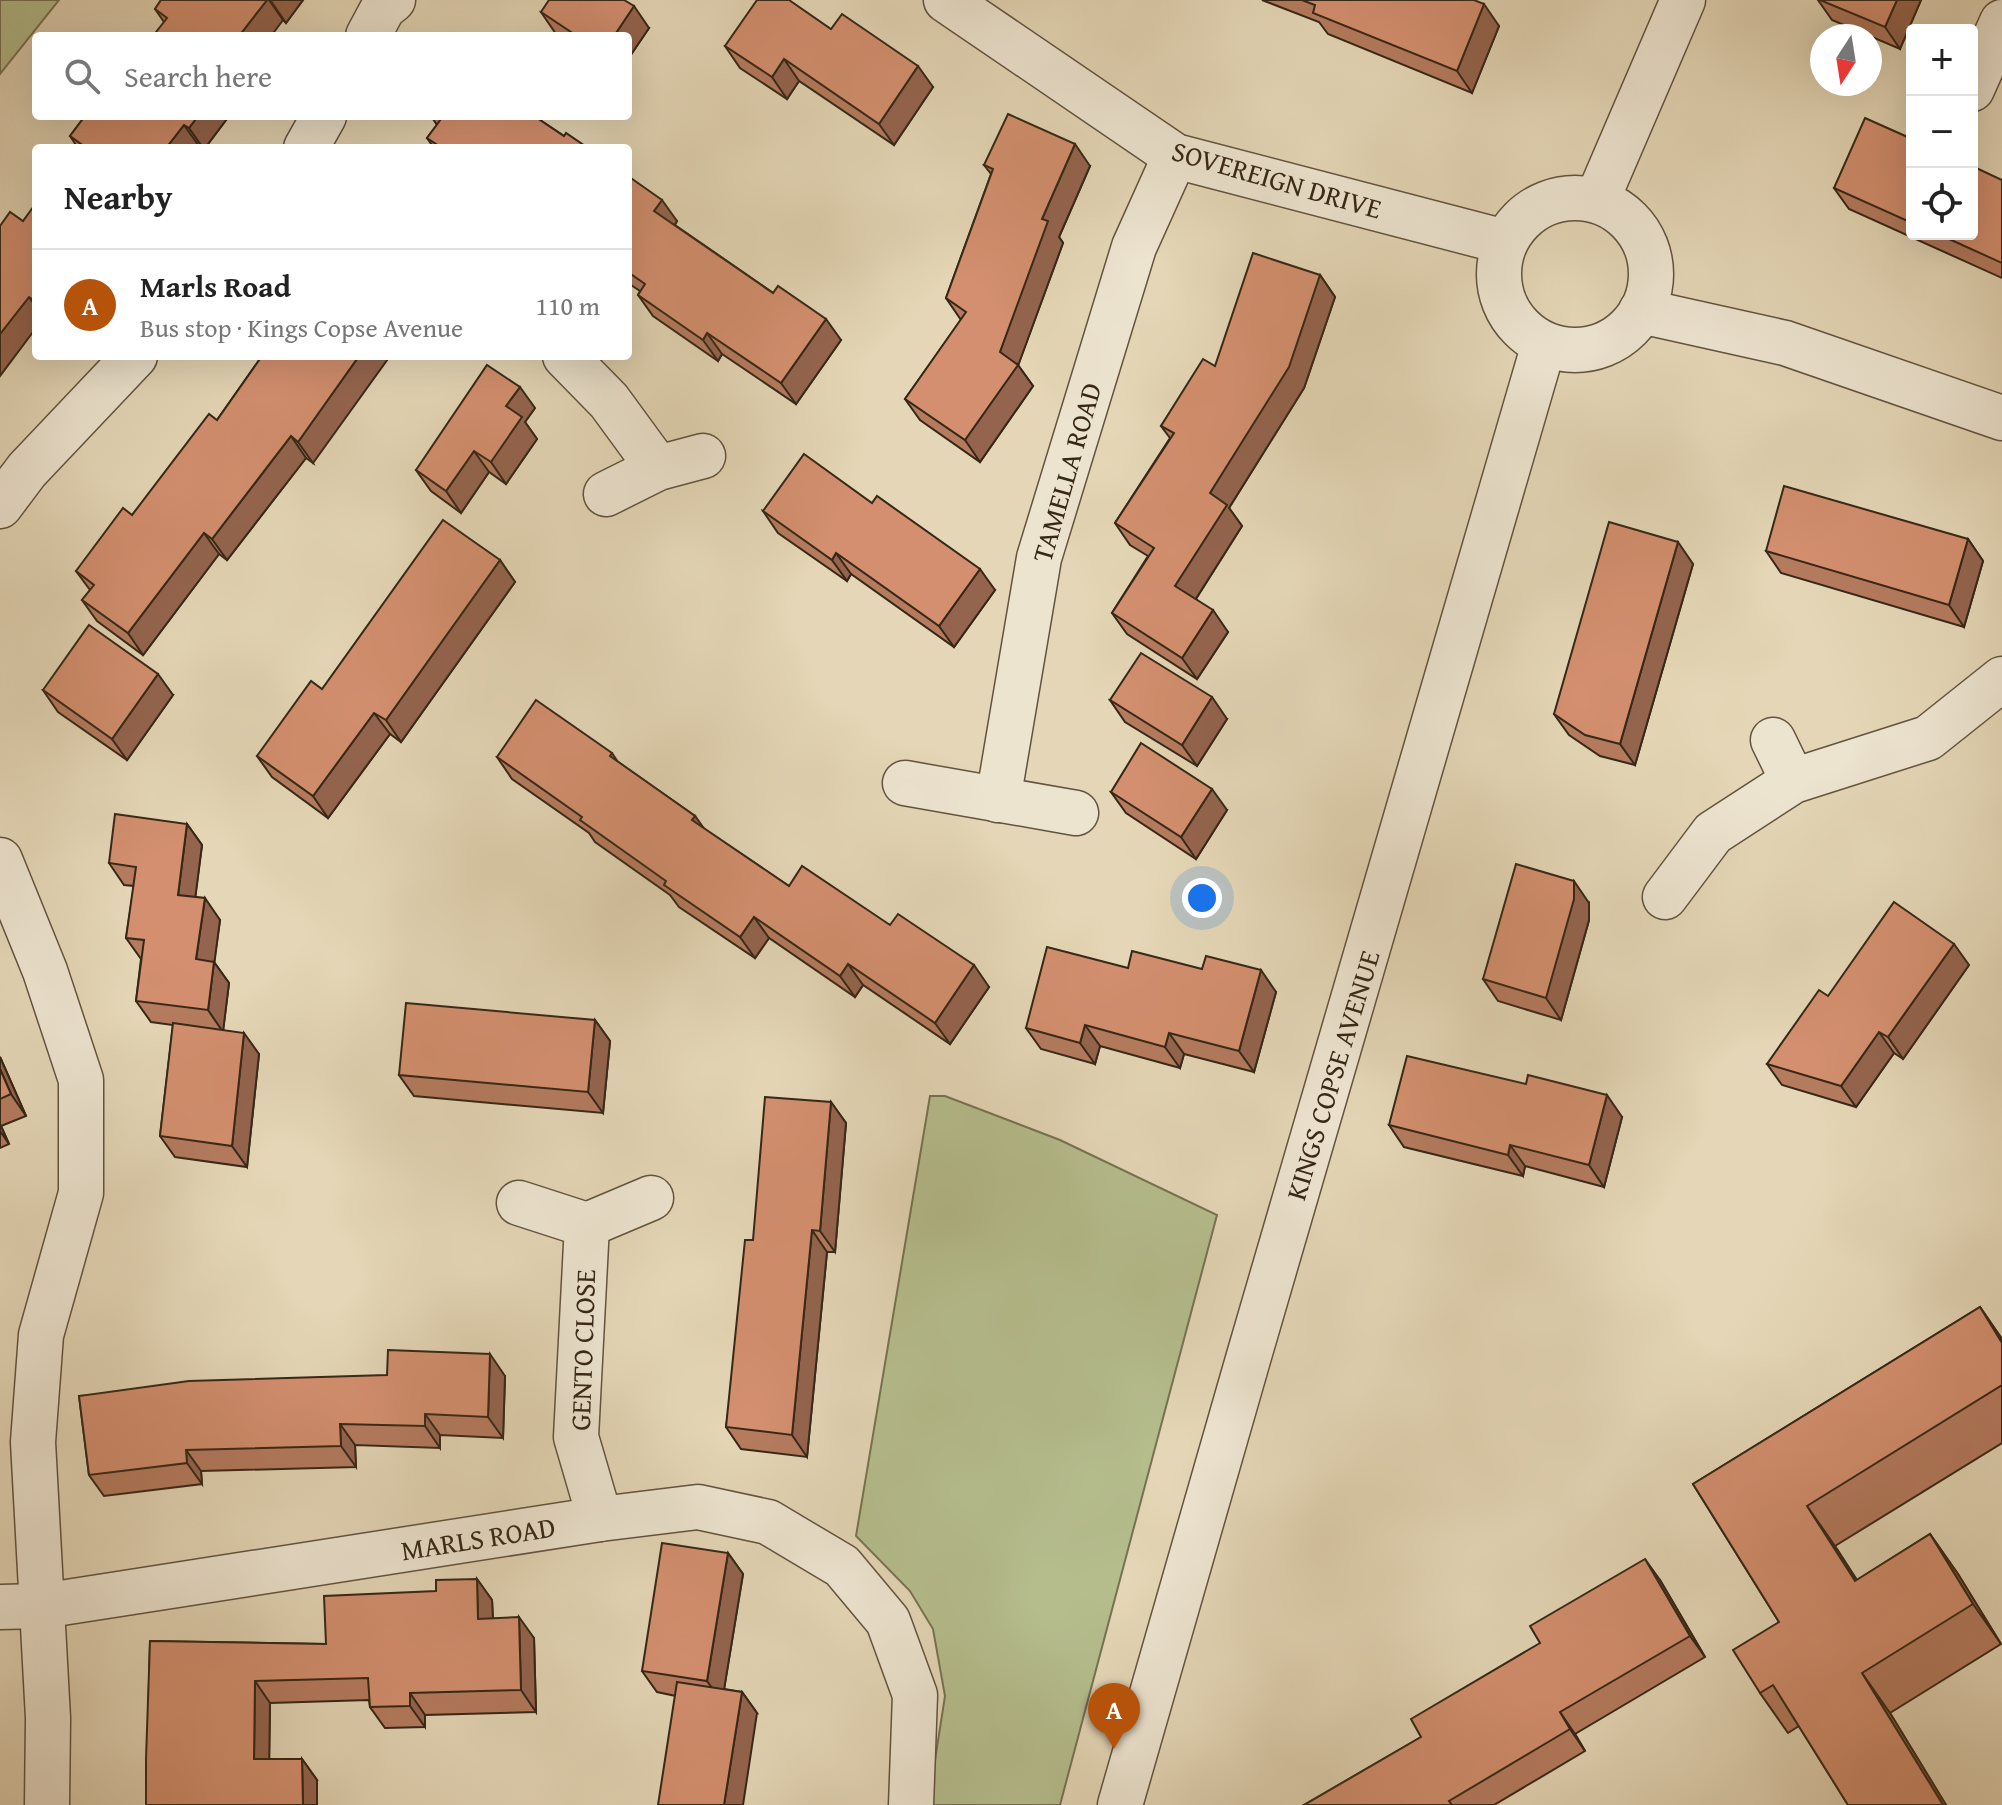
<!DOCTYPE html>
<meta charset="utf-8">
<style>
body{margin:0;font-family:"Gentium Book Plus",serif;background:#f6f6f6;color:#222}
.controls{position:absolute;right:24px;top:24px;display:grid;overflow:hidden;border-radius:8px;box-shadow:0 8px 32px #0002}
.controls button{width:72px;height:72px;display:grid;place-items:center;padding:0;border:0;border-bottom:2px solid #e0e0e0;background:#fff;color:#222;font:40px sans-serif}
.compass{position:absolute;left:1810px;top:24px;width:72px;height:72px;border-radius:50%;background:#fff;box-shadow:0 8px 32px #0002;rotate:192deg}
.you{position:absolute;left:1202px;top:898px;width:28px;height:28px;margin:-20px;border:6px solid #fff;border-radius:50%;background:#1a73e8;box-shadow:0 0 0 12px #1a73e833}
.badge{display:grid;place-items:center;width:52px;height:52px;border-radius:50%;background:#b45309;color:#fff;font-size:26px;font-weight:700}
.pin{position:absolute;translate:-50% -66px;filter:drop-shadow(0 2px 4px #0008)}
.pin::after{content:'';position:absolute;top:42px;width:28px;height:24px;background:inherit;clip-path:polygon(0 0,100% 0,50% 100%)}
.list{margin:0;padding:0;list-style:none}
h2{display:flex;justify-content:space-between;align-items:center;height:104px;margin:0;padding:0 32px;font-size:34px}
h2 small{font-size:26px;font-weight:400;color:#767676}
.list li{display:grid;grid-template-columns:52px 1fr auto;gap:24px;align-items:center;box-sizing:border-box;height:112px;padding:0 32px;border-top:2px solid #e0e0e0}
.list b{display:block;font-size:30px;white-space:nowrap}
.list p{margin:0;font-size:26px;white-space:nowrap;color:#767676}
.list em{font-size:26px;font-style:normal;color:#767676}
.icon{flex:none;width:44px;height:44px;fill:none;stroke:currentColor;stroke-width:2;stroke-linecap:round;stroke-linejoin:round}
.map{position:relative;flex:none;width:2002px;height:1805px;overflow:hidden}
.search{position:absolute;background:#fff;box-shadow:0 8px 32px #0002;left:32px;top:32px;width:600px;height:88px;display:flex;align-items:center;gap:20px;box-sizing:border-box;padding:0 28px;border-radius:8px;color:#767676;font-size:30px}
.panel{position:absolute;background:#fff;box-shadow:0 8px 32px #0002;left:32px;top:144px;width:600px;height:216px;border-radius:8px}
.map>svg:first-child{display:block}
</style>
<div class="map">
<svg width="2002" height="1805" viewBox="0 0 2002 1805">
<rect width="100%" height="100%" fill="#e4d6b6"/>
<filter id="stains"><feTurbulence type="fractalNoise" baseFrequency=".0025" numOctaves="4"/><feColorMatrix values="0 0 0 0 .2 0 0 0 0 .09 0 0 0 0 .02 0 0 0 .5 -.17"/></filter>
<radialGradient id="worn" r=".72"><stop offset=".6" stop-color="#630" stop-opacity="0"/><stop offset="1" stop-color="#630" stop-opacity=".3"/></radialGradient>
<g fill="#b5bd8d" stroke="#767252" stroke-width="2">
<path d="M0 0H59L0 74Z"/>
<path d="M930 1096H945L1060 1140 1217 1215 1060 1805H928L945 1696 933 1629 910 1591 856 1536Z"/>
</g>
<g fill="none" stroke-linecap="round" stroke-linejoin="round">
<g stroke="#62533f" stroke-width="47">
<g id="minor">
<path d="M946 0 1175 156 1505 242"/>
<path d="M368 36 383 8 393 0"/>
<path d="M1972 89 2002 22"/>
<path d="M306 148 324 116"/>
<path d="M1641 311 1785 343 2002 418"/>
<path d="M565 356 609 401 658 468"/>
<path d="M606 494 658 468 703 456"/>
<path d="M0 506 27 470 135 356"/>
<path d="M1773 740 1793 781"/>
<path d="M905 783 1076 813"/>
<path d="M998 800 1039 558 1134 247 1175 156"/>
<path d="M0 860 45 971 81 1080V1193L41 1335 33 1442 48 1718 47 1805"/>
<path d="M1665 897 1713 833 1793 781 1928 738 2002 679"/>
<path d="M519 1203 587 1225 651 1198"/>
<path d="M587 1225 576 1437 600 1519"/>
<path d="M0 1607 42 1606 600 1519 698 1507 768 1522 842 1566 888 1621 915 1695 911 1805"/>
</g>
</g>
<g stroke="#62533f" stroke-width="47">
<g id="tertiary">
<circle cx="1575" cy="274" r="76"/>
<path d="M1597 200 1683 0"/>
<path d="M1120 1805C1258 1317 1404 831 1544 344"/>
</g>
</g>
<use href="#minor" stroke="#ede4d0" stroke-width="44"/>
<use href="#tertiary" stroke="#ede4d0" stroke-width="44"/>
</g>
<g fill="#b57b5f" stroke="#362717" stroke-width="2">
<path d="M161 0H303L286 23 283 20 164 22 155 9Z"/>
<path d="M1262 0H1474L1499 26 1472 93 1328 34 1319 22Z"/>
<path d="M1818 0H1921L1900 49 1832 20Z"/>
<path d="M541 12 649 28 628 59V36H560L556 34Z"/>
<path d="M831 29 933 87 894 145 799 81 787 99 740 68 725 46Z"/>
<path d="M85 116H229L205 148H202L199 146 198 148H78L70 136Z"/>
<path d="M431 116H534L564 136 588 148H434L427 138 437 125Z"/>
<path d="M1912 139V234H1972L2002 180V278L1849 209 1834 188Z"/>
<path d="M984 165 1090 166 1059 237 1063 243 1018 365 1033 386 980 462 920 420 905 399 961 320 946 298 991 174Z"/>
<path d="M628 176 677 221 675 225 841 340 796 404 722 354 718 361 653 316 638 295 640 291 628 283Z"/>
<path d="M1320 275 1335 297 1304 388 1229 508 1242 526 1196 599 1228 632 1197 679 1127 634 1112 613 1148 556 1130 545 1115 523 1170 438 1161 426 1215 366Z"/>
<path d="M262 356 313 463 306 458 227 560 219 554 143 655 97 621 82 600 90 590 76 571 132 515 217 420Z"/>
<path d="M535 408 525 422 537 439 506 484 489 472 461 513 431 491 416 470Z"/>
<path d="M763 511 995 590 954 647 851 574 847 581 778 533Z"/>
<path d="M1968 539 1983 561 1964 627 1781 573 1766 551Z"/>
<path d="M500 560 515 582 401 742 390 734 328 818 272 777 257 756 322 689Z"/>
<path d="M1693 564 1635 765 1600 756 1569 735 1554 714Z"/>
<path d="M43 690 173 695 127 760 58 712Z"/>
<path d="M1110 700 1227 719 1197 766 1125 722Z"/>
<path d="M612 753 618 762 695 816 704 829 789 886 890 925 989 987 950 1044 863 985 855 997 769 938 755 958 679 907 670 895 595 842 589 833 512 779 497 757Z"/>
<path d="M1111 792 1227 810 1196 859 1126 813Z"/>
<path d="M187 824 202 845 195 897 220 920 214 962 229 983 223 1030 259 1054 247 1167 175 1157 160 1136 173 1025 151 1022 136 1001 141 959 126 938 134 886 124 885 109 863Z"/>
<path d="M1589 903V920L1561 1020 1498 1001 1483 979Z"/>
<path d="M1969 965 1903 1059 1894 1053 1856 1107 1782 1085 1767 1064Z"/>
<path d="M1128 968 1276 992 1254 1072 1184 1054 1180 1068 1100 1046 1095 1064 1041 1049 1026 1028Z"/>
<path d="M595 1020 610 1041 603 1113 414 1096 399 1075Z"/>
<path d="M0 1057 26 1116 1 1126 9 1144 0 1148Z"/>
<path d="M831 1102 846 1123 835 1252H827L807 1457 741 1449 726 1427 753 1240Z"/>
<path d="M1622 1117 1604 1187 1525 1166 1523 1176 1404 1147 1389 1125Z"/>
<path d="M1980 1307 2002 1339V1443L1835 1546 1857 1580 1930 1534 1958 1574 2001 1644 1890 1713 1946 1805H1848L1799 1726 1788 1733 1760 1693 1779 1622 1693 1484Z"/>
<path d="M505 1376 503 1438 440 1435V1448L355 1445 356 1467 201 1471 202 1484 104 1496 89 1475 79 1396Z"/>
<path d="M728 1553 743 1574 724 1689 742 1692 757 1713 657 1692 642 1671Z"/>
<path d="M477 1579 492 1600 493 1618 534 1638 536 1712 425 1715V1727L385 1728 370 1707 369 1700 270 1703 269 1759H302L317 1780 146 1805 150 1641 326 1644 436 1591Z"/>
<path d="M1660 1580 1705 1657 1575 1734 1585 1751 1494 1805H1304L1421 1737Z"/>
</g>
<g fill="#94644e" stroke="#362717" stroke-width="2">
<path d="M267 0H269L283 20 271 36H239Z"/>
<path d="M272 0H303L286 23 271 1Z"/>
<path d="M1897 0H1921L1900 49 1885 27Z"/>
<path d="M1484 4 1499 26 1472 93 1457 71Z"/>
<path d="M634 6 649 28 628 59V36H614Z"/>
<path d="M784 59 799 81 787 99 772 77Z"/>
<path d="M918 66 933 87 894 145 879 124Z"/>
<path d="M198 116H229L205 148H203L189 128Z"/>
<path d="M184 125 199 146 198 148H166Z"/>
<path d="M1075 144 1090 166 1059 237 1063 243 1018 366V365L1033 386 980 462 965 440 1000 352 1042 219Z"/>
<path d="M662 200 677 221 670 232 654 211Z"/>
<path d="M1320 275 1335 297 1304 388 1229 508 1242 526 1190 608 1175 586 1210 493Z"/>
<path d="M29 297 36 307V328L0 376V334Z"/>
<path d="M826 319 841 340 796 404 781 383Z"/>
<path d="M707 333 722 354 718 361 703 340Z"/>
<path d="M359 356H390L313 463 298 442Z"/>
<path d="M520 387 535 408 525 422 537 439 506 484 491 462 506 406Z"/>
<path d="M291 436 306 458 227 560 212 539Z"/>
<path d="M474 451 489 472 461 513 446 491Z"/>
<path d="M204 533 219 554 143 655 128 633Z"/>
<path d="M1968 539 1983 561 1964 627 1949 605Z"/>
<path d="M1678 542 1693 564 1635 765 1620 744Z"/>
<path d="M836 553 851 574 847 581 832 560Z"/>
<path d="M500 560 515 582 401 742 386 720Z"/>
<path d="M980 569 995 590 954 647 939 626Z"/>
<path d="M1213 610 1228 632 1197 679 1182 658Z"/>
<path d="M158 674 173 695 127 760 112 739Z"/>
<path d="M1212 697 1227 719 1197 766 1182 745Z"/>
<path d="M374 713 390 734 328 818 313 796Z"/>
<path d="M1212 789 1227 810 1196 859 1181 837Z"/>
<path d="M695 816 710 837 692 820Z"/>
<path d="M187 824 202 845 193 916 178 895Z"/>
<path d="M1574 881 1589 903V920L1561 1020 1546 998Z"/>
<path d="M205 898 220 920 212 981 196 959Z"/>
<path d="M754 917 769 938 755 958 740 937Z"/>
<path d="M1954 944 1969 965 1903 1059 1888 1037Z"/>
<path d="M214 962 229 983 223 1032 208 1010Z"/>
<path d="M848 964 863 985 855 997 840 976Z"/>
<path d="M974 965 989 987 950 1044 935 1023Z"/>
<path d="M1261 970 1276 992 1254 1072 1239 1051Z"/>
<path d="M595 1020 610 1041 603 1113 588 1092Z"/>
<path d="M1085 1025 1100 1046 1095 1064 1080 1043Z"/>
<path d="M1879 1032 1894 1053 1856 1107 1841 1086Z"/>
<path d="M244 1033 259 1054 247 1167 232 1146Z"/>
<path d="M1169 1033 1184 1054 1180 1068 1165 1047Z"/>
<path d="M0 1057 26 1116 11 1094 0 1069Z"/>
<path d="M1607 1095 1622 1117 1604 1187 1589 1165Z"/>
<path d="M831 1102 846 1123 835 1252 820 1231Z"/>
<path d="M0 1125 1 1126 9 1144 0 1131Z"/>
<path d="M1510 1145 1525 1166 1523 1176 1508 1155Z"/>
<path d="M812 1230 827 1252 807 1457 792 1435Z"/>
<path d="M1980 1307 2002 1339V1343Z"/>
<path d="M490 1354 505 1376 503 1438 488 1417Z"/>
<path d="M425 1414 440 1435V1448L425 1426Z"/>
<path d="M340 1424 355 1445 356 1467 341 1446Z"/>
<path d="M186 1450 201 1471 202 1484 187 1463Z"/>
<path d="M1807 1506 1835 1546 1883 1621 1855 1581Z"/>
<path d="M1930 1534 1958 1574 2001 1644 1973 1604Z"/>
<path d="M728 1553 743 1574 722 1702 707 1681Z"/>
<path d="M1645 1559 1660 1580 1705 1657 1690 1636Z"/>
<path d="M477 1579 492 1600 494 1640 478 1619Z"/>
<path d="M519 1617 534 1638 536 1712 521 1690Z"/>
<path d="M1862 1673 1890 1713 1946 1805H1943Z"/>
<path d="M255 1681 270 1703 269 1781 254 1759Z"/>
<path d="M742 1692 757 1713 743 1805H724Z"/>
<path d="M410 1693 425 1715V1727L410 1706Z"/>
<path d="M1560 1712 1575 1734 1585 1751 1570 1729Z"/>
<path d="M302 1759 317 1780V1805H303Z"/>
</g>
<g fill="#d38f6f" stroke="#362717" stroke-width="2">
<path d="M161 0H267L239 36H153L167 18 155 9Z"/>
<path d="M549 0H624L634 6 614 36H577L541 12Z"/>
<path d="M757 0H789L831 29 842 14 918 66 879 124 784 59 772 77 725 46Z"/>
<path d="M1302 0H1474L1484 4 1457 71 1313 13 1315 5Z"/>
<path d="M1820 0H1897L1885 27Z"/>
<path d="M1008 114 1075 144 1042 219 1048 221 1000 352 1018 365 965 440 905 399 966 312 946 298 993 169 984 165Z"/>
<path d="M85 116H198L189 128 184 125 166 148H78L81 144 70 136Z"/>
<path d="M437 116H534L564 136 566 133 588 148H442L427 138 441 119Z"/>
<path d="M1865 118 1912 139V223L1834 188Z"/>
<path d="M1972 166 2002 180V263L1938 234H1972Z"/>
<path d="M628 176 662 200 654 211 773 293 778 286 826 319 781 383 707 333 703 340 638 295 645 284 628 272Z"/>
<path d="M36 203V302L29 297 0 334V226L10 212 23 221Z"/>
<path d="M1253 253 1320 275 1289 367 1210 493 1227 505 1175 586 1213 610 1182 658 1112 613 1154 548 1115 523 1174 433 1161 426 1203 359 1215 366Z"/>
<path d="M262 356H359L298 442 291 436 212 539 204 533 128 633 82 600 94 585 76 571 123 508 132 515 209 414 217 420Z"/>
<path d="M487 365 520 387 506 406 522 417 491 462 474 451 446 491 416 470Z"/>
<path d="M804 454 872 503 877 496 980 569 939 626 836 553 832 560 763 511Z"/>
<path d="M1784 486 1968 539 1949 605 1766 551Z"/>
<path d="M443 520 500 560 386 720 374 713 313 796 257 756 311 681 322 689Z"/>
<path d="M1609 522 1678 542 1620 744 1585 735 1554 714Z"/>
<path d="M89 625 158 674 112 739 43 690Z"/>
<path d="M1141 653 1212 697 1182 745 1110 700Z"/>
<path d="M536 700 612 753 610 756 695 816 692 820 789 886 802 866 890 925 898 914 974 965 935 1023 848 964 840 976 754 917 740 937 664 885 666 881 580 820 582 817 497 757Z"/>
<path d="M1141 743 1212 789 1181 837 1111 792Z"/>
<path d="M115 814 187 824 178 895 205 898 196 959 214 962 208 1010 136 1001 144 940 126 938 136 867 109 863Z"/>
<path d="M1516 864 1574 881V899L1546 998 1483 979Z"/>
<path d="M1894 902 1954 944 1888 1037 1879 1032 1841 1086 1767 1064 1819 990 1828 996Z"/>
<path d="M1047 947 1128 968 1132 951 1202 969 1206 956 1261 970 1239 1051 1169 1033 1165 1047 1085 1025 1080 1043 1026 1028Z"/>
<path d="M406 1003 595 1020 588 1092 399 1075Z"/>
<path d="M173 1023 244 1033 232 1146 160 1136Z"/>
<path d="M1407 1056 1526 1084 1528 1075 1607 1095 1589 1165 1510 1145 1508 1155 1389 1125Z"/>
<path d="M0 1069 11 1094 0 1099Z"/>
<path d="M765 1097 831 1102 820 1231 812 1230 792 1435 726 1427 745 1240H753Z"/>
<path d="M1980 1307 2002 1343V1385L1807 1506 1855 1581 1930 1534 1973 1604 1862 1673 1943 1805H1848L1773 1685 1760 1693 1733 1650 1779 1622 1693 1484Z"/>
<path d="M388 1350 490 1354 488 1417 425 1414V1426L340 1424 341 1446 186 1450 187 1463 89 1475 79 1396 189 1381 387 1375Z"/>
<path d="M662 1543 728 1553 707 1681 642 1671Z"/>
<path d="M1645 1559 1690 1636 1560 1712 1570 1729 1449 1801 1452 1805H1304L1421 1737 1411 1719 1540 1643 1530 1626Z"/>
<path d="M477 1579 478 1619 519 1617 521 1690 410 1693V1706L370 1707 368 1678 255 1681 254 1759H302L303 1805H146V1759L150 1641 326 1644 324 1596 436 1591V1580Z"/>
<path d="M677 1682 742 1692 724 1805H658Z"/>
</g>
<g text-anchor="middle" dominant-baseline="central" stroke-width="8" stroke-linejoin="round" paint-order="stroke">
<g font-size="28" fill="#362717" stroke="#ede4d0">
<text transform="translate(1277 179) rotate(16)">SOVEREIGN DRIVE</text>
<text transform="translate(1066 472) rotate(-74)">TAMELLA ROAD</text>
<text transform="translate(1332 1075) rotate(-73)">KINGS COPSE AVENUE</text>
<text transform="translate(582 1350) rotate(-88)">GENTO CLOSE</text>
<text transform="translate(478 1538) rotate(-9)">MARLS ROAD</text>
</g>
</g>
<rect width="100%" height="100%" filter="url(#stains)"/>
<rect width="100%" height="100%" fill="url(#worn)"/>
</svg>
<div class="controls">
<button>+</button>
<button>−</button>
<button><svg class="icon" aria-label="locate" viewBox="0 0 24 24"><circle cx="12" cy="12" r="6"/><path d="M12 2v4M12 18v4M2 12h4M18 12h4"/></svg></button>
</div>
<svg class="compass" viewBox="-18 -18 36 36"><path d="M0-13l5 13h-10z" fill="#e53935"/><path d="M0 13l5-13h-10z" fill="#767676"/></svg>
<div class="you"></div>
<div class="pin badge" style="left:1114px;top:1749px">A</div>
<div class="search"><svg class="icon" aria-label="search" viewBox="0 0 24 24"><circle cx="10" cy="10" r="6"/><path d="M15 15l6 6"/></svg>Search here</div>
<section class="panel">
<h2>Nearby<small></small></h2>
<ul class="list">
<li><span class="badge">A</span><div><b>Marls Road</b><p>Bus stop · Kings Copse Avenue</p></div><em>110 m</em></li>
</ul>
</section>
</div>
